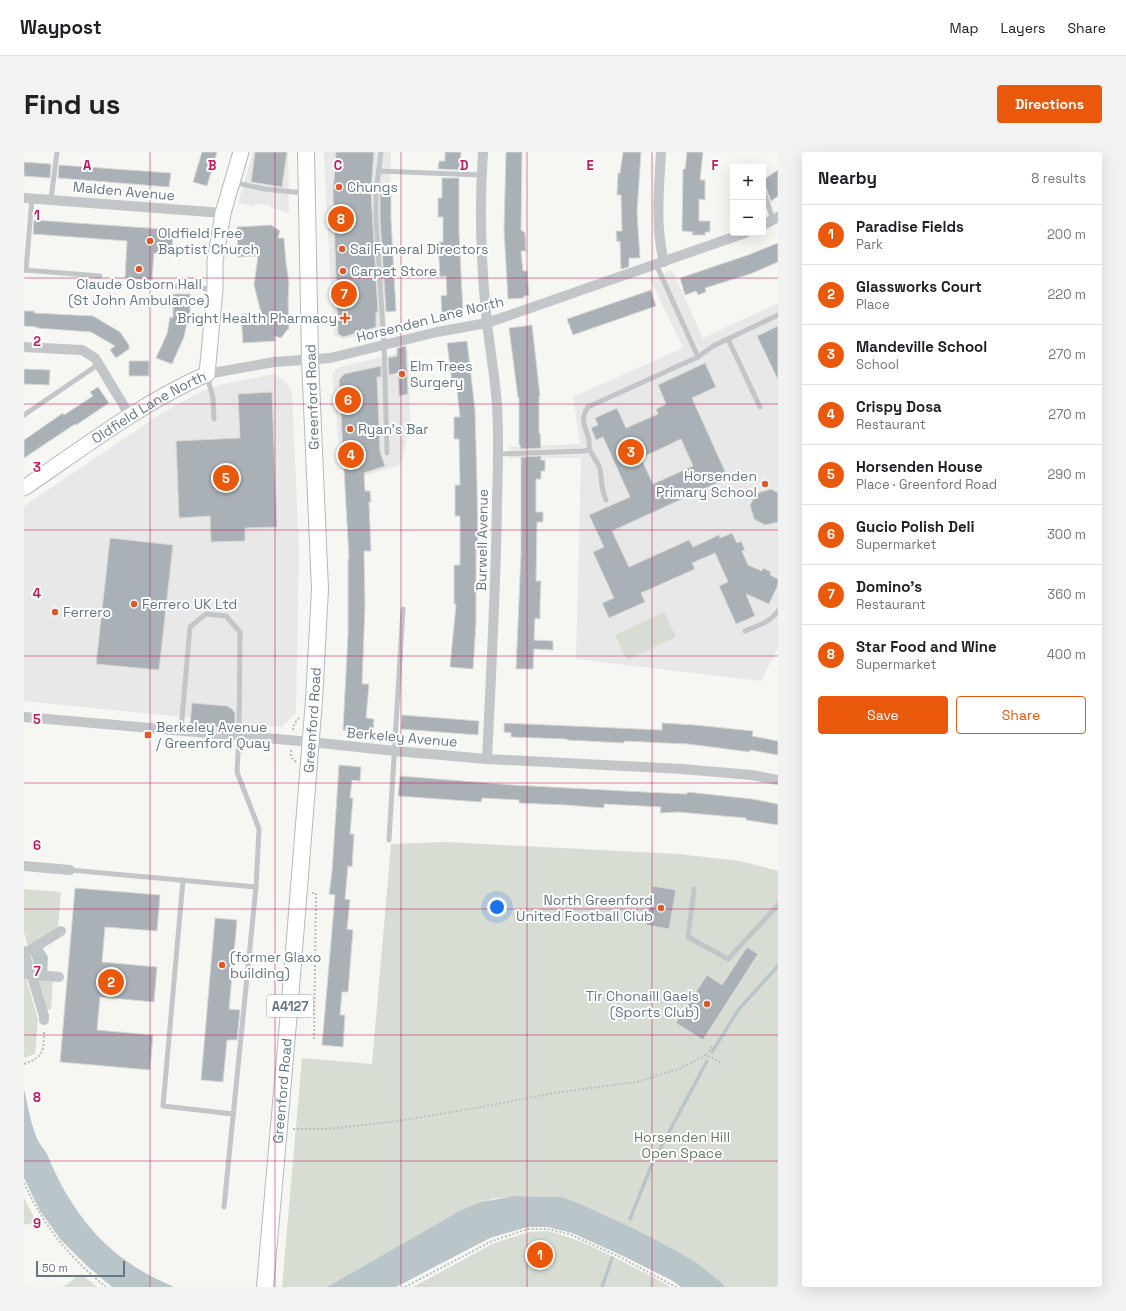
<!DOCTYPE html>
<meta charset="utf-8">
<style>
body{margin:0;font-family:"Space Grotesk",sans-serif;background:#f2f2f2;color:#202124}
.controls{position:absolute;right:12px;top:12px;display:grid;overflow:hidden;border-radius:4px;box-shadow:0 4px 16px #0002}
.controls button{width:36px;height:36px;display:grid;place-items:center;padding:0;border:0;border-bottom:1px solid #e0e0e0;background:#fff;color:#202124;font:20px sans-serif}
.scale{position:absolute;left:12px;bottom:10px;width:89px;box-sizing:border-box;padding-left:4px;border:2px solid #667684;border-top:0;font-size:11px;line-height:14px;white-space:nowrap;color:#667684;-webkit-text-stroke:3px #fff;paint-order:stroke}
.you{position:absolute;left:473px;top:755px;width:14px;height:14px;margin:-10px;border:3px solid #fff;border-radius:50%;background:#1a73e8;box-shadow:0 0 0 6px #1a73e833}
.badge{display:grid;place-items:center;width:26px;height:26px;border-radius:50%;background:#ea580c;color:#fff;font-size:13px;font-weight:700}
.pin{position:absolute;translate:-50% -50%;border:2px solid #fff;box-shadow:0 1px 4px #0006}
.list{margin:0;padding:0;list-style:none}
h2{display:flex;justify-content:space-between;align-items:center;height:52px;margin:0;padding:0 16px;font-size:17px}
h2 small{font-size:13px;font-weight:400;color:#757577}
.list li{display:grid;grid-template-columns:26px 1fr auto;gap:12px;align-items:center;box-sizing:border-box;height:60px;padding:0 16px;border-top:1px solid #e0e0e0}
.list b{display:block;font-size:15px;white-space:nowrap}
.list p{margin:0;font-size:13px;white-space:nowrap;color:#757577}
.list em{font-size:13px;font-style:normal;color:#757577}
.actions{display:flex;gap:8px;padding:12px 16px}
.actions a{flex:1;padding:9px 0;border:1px solid #ea580c;border-radius:4px;text-align:center;font-size:14px;color:#ea580c}
.actions .main{background:#ea580c;color:#fff}
.map{position:relative;flex:none;width:754px;height:1135px;overflow:hidden;border-radius:4px}
header{display:flex;align-items:center;gap:24px;box-sizing:border-box;height:56px;padding:0 20px;background:#fff;border-bottom:1px solid #e0e0e0}
header strong{font-size:19px}
nav{display:flex;gap:22px;margin-inline-start:auto;font-size:14px}
.intro{display:flex;align-items:center;justify-content:space-between;box-sizing:border-box;height:96px;padding:0 24px}
h1{margin:0;font-size:28px}
.button{padding:10px 18px;border-radius:4px;background:#ea580c;color:#fff;font-size:14px;font-weight:700}
main{display:flex;gap:24px;padding:0 24px}
aside{flex:1;background:#fff;border-radius:4px;box-shadow:0 4px 16px #0002}
.map>svg:first-child{display:block}
</style>
<header>
<strong>Waypost</strong>
<nav><a>Map</a><a>Layers</a><a>Share</a></nav>
</header>
<div class="intro"><h1>Find us</h1><a class="button">Directions</a></div>
<main>
<div class="map">
<svg width="754" height="1135" viewBox="0 0 754 1135">
<rect width="100%" height="100%" fill="#f6f7f3"/>
<g fill="#e7e8e7">
<path d="M229 0H264L265 61 248 56 246 53 232 52 229 54 214 51Z"/>
<path d="M300 0H367L366 39H356L362 179 319 187 310 183 302 47Z"/>
<path d="M648 118 679 186 754 151V495L737 529 552 507 557 306H485V295L556 292 549 245 659 196 626 127Z"/>
<path d="M384 199 386 272 377 313 324 328 317 312 308 221 315 215Z"/>
<path d="M250 222 263 231 268 242 275 398 272 561 258 575 0 549V354L138 261 180 238 199 232Z"/>
</g>
<g fill="#d8ddd4">
<path d="M640 460 652 485 603 508 591 483Z"/>
<path d="M422 690 654 702 716 709 754 719V1135H701L697 1130 673 1111 651 1098 613 1078 537 1045 506 1044 472 1046 457 1050 437 1058 303 1135H258L278 906 348 912 367 692Z"/>
<path d="M0 737 37 740 34 776 4 794 0 781Z"/>
<path d="M0 825 2 826 14 867 11 902 0 906Z"/>
<path d="M13 827 29 828 27 857 22 858Z"/>
<path d="M0 1046 14 1073 0 1072Z"/>
<path d="M523 1079C555 1086 584 1102 613 1117 624 1123 636 1128 646 1135H389L470 1091 505 1080Z"/>
<path d="M57 1122 73 1135H39Z"/>
</g>
<g fill="#bac5c9">
<path d="M18 795 24 805 23 821 12 819 7 802Z"/>
<path d="M0 937C4 953 6 969 12 984 14 991 20 996 23 1002 40 1044 66 1084 104 1110 118 1120 134 1128 150 1135H88L61 1112 37 1088 16 1059 3 1032 0 1026Z"/>
<path d="M490 1044 537 1045 554 1051 613 1078 651 1098 673 1111 697 1130 701 1135H657L649 1129 597 1103 548 1081 524 1075H503L466 1086 372 1135H303L437 1058 457 1050Z"/>
</g>
<g fill="none" stroke-linecap="round" stroke-linejoin="round">
<g stroke="#bac5c9" stroke-width="3.5">
<path d="M688 900 715 857 754 814"/>
<path d="M606 1067 628 1012 683 909"/>
<path d="M578 1135 588 1106"/>
</g>
</g>
<g fill="#a9b1b6" stroke="#d8d8d6" fill-rule="evenodd">
<path d="M178 0H193L183 34 169 30Z"/>
<path d="M231 0H263L258 35 227 30Z"/>
<path d="M312 0H350L347 40 354 160H352V175L319 185 314 182 309 40Z"/>
<path d="M421 0H437L436 18 414 17 415 9H421Z"/>
<path d="M482 0H498L497 78 501 81 502 99H497L499 119H503L505 143 500 144V146L484 147 480 78Z"/>
<path d="M599 0H617L613 61 616 106H605V115L597 117 596 89 593 90 592 79H598L597 43H593L594 21H596Z"/>
<path d="M663 0H679L676 28H681V48L675 47V69H686V80H681V83H668L669 80 658 79 659 17H661Z"/>
<path d="M0 10 27 12 26 26 0 24Z"/>
<path d="M35 13 147 21 145 35 34 26Z"/>
<path d="M754 18V44L747 49 739 28Z"/>
<path d="M418 26H435V80L439 161 418 163 417 144 423 143 422 124 416 125 414 90H419V65H414V46H418Z"/>
<path d="M356 40H367V67L372 159 362 160 356 67Z"/>
<path d="M10 68 138 77V81L149 82 148 98 137 97V102L130 101 128 128 101 126 103 89 9 82Z"/>
<path d="M247 73 256 79 254 86H260L262 111 265 131 264 149 265 177 263 178 257 186 251 184V189L219 191 217 162 237 161 230 133 234 104 214 105 213 75Z"/>
<path d="M754 91V110L726 122 681 136 682 140 674 143 672 139 661 143 656 126 724 103Z"/>
<path d="M627 138 632 154 549 183 543 167Z"/>
<path d="M149 142H166V161H165L160 185 148 212 132 206 143 182 146 165 149 166Z"/>
<path d="M0 159H10V161L69 164 96 180 105 193V197L92 206 86 198 91 194 67 180 13 176V175L0 174Z"/>
<path d="M508 173 516 244H515V281H516L517 296 497 297 496 293H495V246H494L485 176Z"/>
<path d="M754 174V228L733 184Z"/>
<path d="M443 189 451 258 453 333 454 397H452V471L449 517 426 515 432 452H430V413H436V364H431V333H436L435 287H430V265H436L432 230H428L423 191Z"/>
<path d="M382 194 384 242 375 244 374 221 365 223 364 206 373 204V196Z"/>
<rect x="105" y="209" width="20" height="15"/>
<path d="M681 211 692 235 668 246 704 326 588 379 605 415 665 388 669 395 695 383 696 386 708 381 713 391 717 389 721 398 718 399 724 413 738 419 739 416 747 420 746 423 754 427V433L745 452 722 442 731 464 712 472 695 434 704 430 691 401 668 411 671 417 617 441 621 450 585 466 578 451 590 446 569 400 580 395 565 363 606 345 579 285 572 288 567 276 574 273 571 266 593 256 602 276 634 262 632 257 642 252 634 233ZM657 287 669 314 629 332 617 306Z"/>
<path d="M357 214V225H353L356 300 361 314 340 321 341 339H346L347 350H345L347 399H340L341 454 338 532H345L342 566 350 567 349 583 330 582 331 579 319 578 324 482V407H325L315 228 320 222Z"/>
<path d="M0 217 26 218 25 233 0 232Z"/>
<path d="M74 235 85 251 52 273 51 272 0 306V288L39 261 40 263 69 244 66 240Z"/>
<path d="M248 240 253 375 221 376V389L187 390 186 364 155 366 152 289 216 286 214 242Z"/>
<path d="M517 304V308H521V319H517V327H512V360H519V370H513L512 429H517L516 450V467L511 466 510 488 529 489V498L510 497 509 517H492L497 402V305Z"/>
<path d="M747 337 754 341V370L741 373 730 367 726 353 733 341Z"/>
<path d="M86 386 149 393 135 518 72 512Z"/>
<path d="M168 551 203 554 208 557 211 561V572L205 576 166 573Z"/>
<path d="M378 563 455 569 454 583 377 577Z"/>
<path d="M480 571 638 578V571L671 573 729 579 728 584 754 589V603L726 598V600L664 592 600 589V591L543 588V587L487 585V581L480 580Z"/>
<path d="M315 613 337 615 336 629 328 628 326 646H329L326 682H330L328 715 324 714 321 747 326 748 323 777 329 778 324 840H318L316 863H321L319 895 298 893 311 743 305 742 308 720Z"/>
<path d="M376 624 489 633 600 639 663 642V640L728 647 754 652V673L722 668V666L654 660 636 661 637 655 580 652V656L542 653 495 651V648L458 646 457 650 374 644Z"/>
<path d="M629 734 652 738 645 777 622 773Z"/>
<path d="M51 736 136 743 133 779 81 775 78 810 133 815 130 850 76 845 73 878 129 883 126 918 36 910Z"/>
<path d="M191 766 213 768 205 857 216 858 213 888H203L199 930 177 928Z"/>
<path d="M723 795 734 802 679 888 652 871 683 823 698 833Z"/>
</g>
<g fill="none" stroke-linecap="round" stroke-linejoin="round">
<g stroke="#b4b9be" stroke-width="17">
<g id="secondary">
<path id="s1" d="M0 336C59 296 117 251 183 222L191 137V109L199 61 217 0"/>
</g>
</g>
<g stroke="#b5b9bd" stroke-width="18">
<g id="primary">
<path id="s2" d="M241 1135 266 848 290 548 296 437 286 207 282 0"/>
</g>
</g>
<g stroke="#bcbec0" stroke-width="2" stroke-dasharray="2 2" stroke-linecap="butt">
<path d="M269 578 270 572 275 566"/>
<path d="M267 598V605L272 610"/>
<path d="M288 741H292L290 888"/>
<path d="M279 849H290"/>
<path d="M682 903 689 893"/>
<path d="M0 912C20 905 20 898 20 878"/>
<path d="M269 977H303L375 969 457 955 530 941 613 930 657 916 682 903 698 911"/>
<path d="M0 1031C21 1076 44 1104 82 1135"/>
<path d="M381 1135 468 1089 504 1077H523L545 1082 596 1105 652 1135"/>
</g>
<g stroke="#c2c6c9" stroke-width="5">
<path d="M357 0 352 40V67L360 193 363 301"/>
<path d="M354 19 457 23"/>
<path d="M209 30 240 37 280 41"/>
<path d="M739 37 749 68"/>
<path d="M27 47 33 0"/>
<path d="M632 112 674 205"/>
<path d="M0 118 76 124"/>
<path d="M2 118 8 46"/>
<path d="M123 133 190 137"/>
<path d="M704 187 736 255"/>
<path d="M183 223 189 246 190 267"/>
<path d="M0 263 75 212"/>
<path d="M474 302 559 299 565 298"/>
<path d="M582 348C577 338 578 328 576 317 574 310 568 304 566 298 565 295 565 291 565 288 562 275 555 268 564 255L674 205 689 194 754 163"/>
<path d="M721 479C732 474 747 470 754 459"/>
<path d="M157 578 166 475 182 462 202 464 216 480 215 583 213 620 235 677 232 735 200 1055"/>
<path d="M365 688 379 457"/>
<path d="M46 718 232 735"/>
<path d="M159 728 139 954 209 962"/>
<path d="M670 737 664 785 704 807 754 753"/>
</g>
<g stroke="#c2c6c9" stroke-width="10">
<path d="M459 0C455 57 457 114 463 171 466 198 471 225 473 253 475 285 474 318 473 350 472 436 467 521 463 607"/>
<path d="M637 0C635 36 631 75 640 110"/>
<path d="M0 46 199 61"/>
<path d="M739 73 754 65"/>
<path d="M0 195 58 198 71 206 106 264"/>
<path d="M183 222 250 210 306 206 413 180 463 171 721 81"/>
<path d="M0 565 287 590 371 599 463 607 658 617 728 623 754 628"/>
<path d="M0 714 46 718"/>
<path d="M0 799 20 864V868"/>
<path d="M0 802 37 779"/>
<path d="M2 822 35 825"/>
</g>
<use href="#secondary" stroke="#fff" stroke-width="15"/>
<use href="#primary" stroke="#fff" stroke-width="16"/>
</g>
<path fill="none" stroke="#c2185b" stroke-width="1" stroke-opacity="0.55" d="M126 0V1135M251 0V1135M377 0V1135M503 0V1135M628 0V1135M0 126H754M0 252H754M0 378H754M0 504H754M0 631H754M0 757H754M0 883H754M0 1009H754"/>
<g fill="#e15828" stroke="#fff" stroke-width="1.5">
<circle cx="315" cy="35" r="4"/>
<circle cx="126" cy="89" r="4"/>
<circle cx="318" cy="97" r="4"/>
<circle cx="115" cy="117" r="4"/>
<circle cx="319" cy="119" r="4"/>
<path d="M319 160h4v4h4v4h-4v4h-4v-4h-4v-4h4z"/>
<circle cx="378" cy="222" r="4"/>
<circle cx="326" cy="277" r="4"/>
<circle cx="741" cy="332" r="4"/>
<circle cx="110" cy="452" r="4"/>
<circle cx="31" cy="460" r="4"/>
<rect x="120" y="579" width="8" height="8" rx="2"/>
<circle cx="637" cy="756" r="4"/>
<circle cx="198" cy="813" r="4"/>
<circle cx="683" cy="852" r="4"/>
</g>
<g text-anchor="middle" dominant-baseline="central" stroke-width="4" stroke-linejoin="round" paint-order="stroke">
<rect fill="#fff" stroke="#949fa9" stroke-width="1" x="243" y="843" width="46" height="22" rx="3"/>
<g font-size="13" font-weight="bold" fill="#667684">
<text x="266" y="854">A4127</text>
</g>
<g font-size="14" fill="#667684" stroke="#fff" text-anchor="start">
<text x="323" y="35">Chungs</text>
<text x="134" y="81">Oldfield Free<tspan x="134" dy="16">Baptist Church</tspan></text>
<text x="326" y="97">Sai Funeral Directors</text>
<text x="327" y="119">Carpet Store</text>
<text x="115" y="132" text-anchor="middle">Claude Osborn Hall<tspan x="115" dy="16">(St John Ambulance)</tspan></text>
<text x="313" y="166" text-anchor="end">Bright Health Pharmacy</text>
<text x="386" y="214">Elm Trees<tspan x="386" dy="16">Surgery</tspan></text>
<text x="334" y="277">Ryan's Bar</text>
<text x="733" y="324" text-anchor="end">Horsenden<tspan x="733" dy="16">Primary School</tspan></text>
<text x="118" y="452">Ferrero UK Ltd</text>
<text x="39" y="460">Ferrero</text>
<text x="132" y="575">Berkeley Avenue<tspan x="132" dy="16">/ Greenford Quay</tspan></text>
<text x="629" y="748" text-anchor="end">North Greenford<tspan x="629" dy="16">United Football Club</tspan></text>
<text x="206" y="805">(former Glaxo<tspan x="206" dy="16">building)</tspan></text>
<text x="675" y="844" text-anchor="end">Tir Chonaill Gaels<tspan x="675" dy="16">(Sports Club)</tspan></text>
</g>
<g font-size="14" fill="#667684" stroke="#fff">
<text transform="translate(100 39) rotate(5)">Malden Avenue</text>
<text transform="translate(406 167) rotate(-14)">Horsenden Lane North</text>
<text transform="translate(288 245) rotate(-92)">Greenford Road</text>
<text stroke="none"><textPath href="#s1" startOffset="149">Oldfield Lane North</textPath></text>
<text transform="translate(458 388) rotate(-89)">Burwell Avenue</text>
<text stroke="none"><textPath href="#s2" startOffset="569">Greenford Road</textPath></text>
<text transform="translate(378 585) rotate(5)">Berkeley Avenue</text>
<text stroke="none"><textPath href="#s2" startOffset="197">Greenford Road</textPath></text>
</g>
<g font-size="14" fill="#697b65" stroke="#fff">
<text x="658" y="985">Horsenden Hill<tspan x="658" dy="16">Open Space</tspan></text>
</g>
</g>
<g font-size="13" text-anchor="middle" font-weight="bold" fill="#c2185b" stroke="#fff" stroke-width="4" stroke-linejoin="round" paint-order="stroke">
<text x="63" y="18">A</text>
<text x="188" y="18">B</text>
<text x="314" y="18">C</text>
<text x="440" y="18">D</text>
<text x="566" y="18">E</text>
<text x="691" y="18">F</text>
<text x="13" y="68">1</text>
<text x="13" y="194">2</text>
<text x="13" y="320">3</text>
<text x="13" y="446">4</text>
<text x="13" y="572">5</text>
<text x="13" y="698">6</text>
<text x="13" y="824">7</text>
<text x="13" y="950">8</text>
<text x="13" y="1076">9</text>
</g>
</svg>
<div class="controls">
<button>+</button>
<button>−</button>
</div>
<div class="scale">50 m</div>
<div class="you"></div>
<div class="pin badge" style="left:516px;top:1103px">1</div>
<div class="pin badge" style="left:87px;top:830px">2</div>
<div class="pin badge" style="left:607px;top:300px">3</div>
<div class="pin badge" style="left:327px;top:303px">4</div>
<div class="pin badge" style="left:202px;top:326px">5</div>
<div class="pin badge" style="left:324px;top:248px">6</div>
<div class="pin badge" style="left:320px;top:142px">7</div>
<div class="pin badge" style="left:317px;top:67px">8</div>
</div>
<aside>
<h2>Nearby<small>8 results</small></h2>
<ul class="list">
<li><span class="badge">1</span><div><b>Paradise Fields</b><p>Park</p></div><em>200 m</em></li>
<li><span class="badge">2</span><div><b>Glassworks Court</b><p>Place</p></div><em>220 m</em></li>
<li><span class="badge">3</span><div><b>Mandeville School</b><p>School</p></div><em>270 m</em></li>
<li><span class="badge">4</span><div><b>Crispy Dosa</b><p>Restaurant</p></div><em>270 m</em></li>
<li><span class="badge">5</span><div><b>Horsenden House</b><p>Place · Greenford Road</p></div><em>290 m</em></li>
<li><span class="badge">6</span><div><b>Gucio Polish Deli</b><p>Supermarket</p></div><em>300 m</em></li>
<li><span class="badge">7</span><div><b>Domino's</b><p>Restaurant</p></div><em>360 m</em></li>
<li><span class="badge">8</span><div><b>Star Food and Wine</b><p>Supermarket</p></div><em>400 m</em></li>
</ul>
<div class="actions"><a class="main">Save</a><a>Share</a></div>
</aside>
</main>
